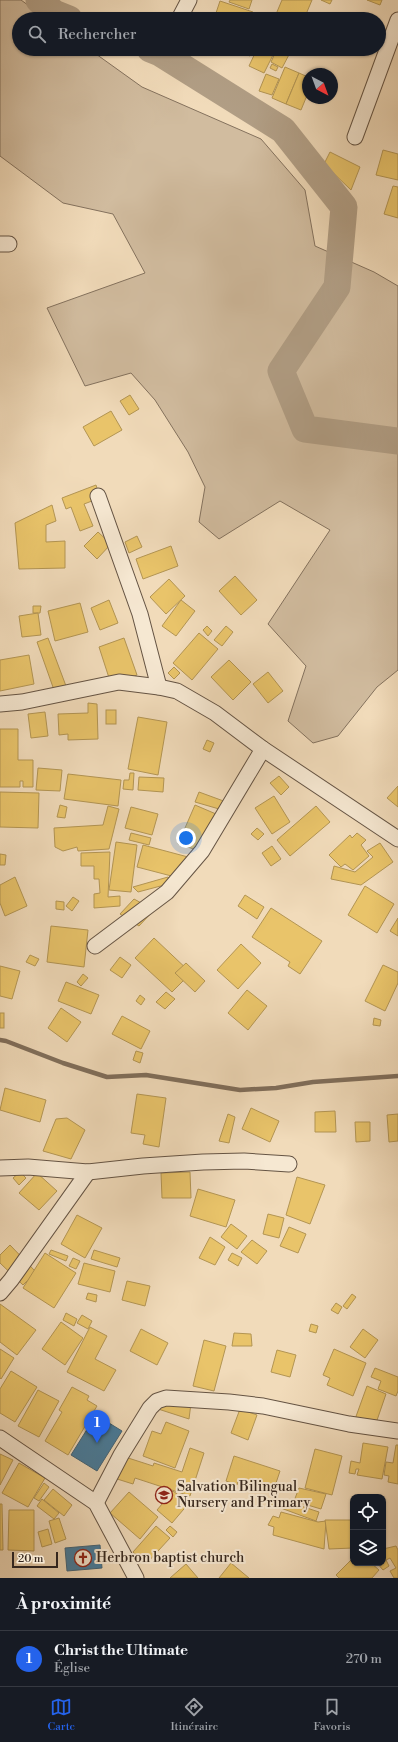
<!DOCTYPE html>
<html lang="fr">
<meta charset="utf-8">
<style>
body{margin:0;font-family:"Libre Bodoni",serif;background:#242831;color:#f1f3f6}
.controls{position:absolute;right:12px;bottom:12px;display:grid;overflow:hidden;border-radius:8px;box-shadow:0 1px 3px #0004}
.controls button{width:36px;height:36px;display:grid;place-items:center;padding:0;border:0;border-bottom:1px solid #363941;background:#171b24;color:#f1f3f6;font:20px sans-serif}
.compass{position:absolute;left:302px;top:68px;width:36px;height:36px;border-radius:50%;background:#171b24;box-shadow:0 1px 3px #0004;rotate:139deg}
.scale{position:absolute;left:12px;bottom:10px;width:46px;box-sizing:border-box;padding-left:4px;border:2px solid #36271d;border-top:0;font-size:11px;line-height:14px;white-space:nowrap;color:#36271d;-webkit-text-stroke:3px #f6e8d2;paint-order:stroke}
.you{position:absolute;left:186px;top:838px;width:14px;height:14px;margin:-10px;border:3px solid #fff;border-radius:50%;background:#1a73e8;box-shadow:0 0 0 6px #1a73e833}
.badge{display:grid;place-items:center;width:26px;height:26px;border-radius:50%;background:#2563eb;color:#fff;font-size:13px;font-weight:700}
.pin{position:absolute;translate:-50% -33px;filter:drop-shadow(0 1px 2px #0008)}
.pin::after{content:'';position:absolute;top:21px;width:14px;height:12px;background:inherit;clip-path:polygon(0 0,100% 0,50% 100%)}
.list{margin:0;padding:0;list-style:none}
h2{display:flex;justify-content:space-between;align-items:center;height:52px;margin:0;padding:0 16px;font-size:17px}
h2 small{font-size:13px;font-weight:400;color:#9ea1a6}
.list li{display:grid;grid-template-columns:26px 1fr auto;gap:12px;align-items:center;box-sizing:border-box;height:56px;padding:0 16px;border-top:1px solid #363941}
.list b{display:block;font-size:15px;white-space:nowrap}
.list p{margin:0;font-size:13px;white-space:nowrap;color:#9ea1a6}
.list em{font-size:13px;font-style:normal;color:#9ea1a6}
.icon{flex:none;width:22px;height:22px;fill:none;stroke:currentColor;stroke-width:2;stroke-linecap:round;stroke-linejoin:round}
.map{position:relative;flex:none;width:398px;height:1578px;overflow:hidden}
.search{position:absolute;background:#171b24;box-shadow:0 1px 3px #0004;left:12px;right:12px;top:12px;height:44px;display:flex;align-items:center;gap:10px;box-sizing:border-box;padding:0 14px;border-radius:22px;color:#9ea1a6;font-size:15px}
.sheet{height:108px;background:#171b24}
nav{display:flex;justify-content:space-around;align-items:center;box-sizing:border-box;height:56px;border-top:1px solid #363941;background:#171b24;font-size:11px;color:#9ea1a6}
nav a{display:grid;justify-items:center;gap:2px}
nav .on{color:#2563eb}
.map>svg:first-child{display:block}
</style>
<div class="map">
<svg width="398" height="1578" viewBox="0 0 398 1578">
<rect width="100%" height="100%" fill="#f1dbba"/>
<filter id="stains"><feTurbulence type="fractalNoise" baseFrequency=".005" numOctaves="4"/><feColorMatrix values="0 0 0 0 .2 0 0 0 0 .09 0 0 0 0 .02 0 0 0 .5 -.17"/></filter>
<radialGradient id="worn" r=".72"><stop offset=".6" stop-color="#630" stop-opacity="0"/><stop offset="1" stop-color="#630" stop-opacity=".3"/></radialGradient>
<path fill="#d1bc9f" stroke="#84725e" d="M0 0H21L47 19H19V49H89L142 87 261 139 305 190 315 246 374 272 398 286V670L377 687 338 736 313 743 288 721 306 666 268 624 330 530 280 501 219 539 199 522 205 487 188 452 155 400 131 373 85 386 47 308 145 273 113 214 63 203 0 156Z"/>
<g fill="#e9c46a" stroke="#b39553">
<path d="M230 0H252L249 9 229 2Z"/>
<path d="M282 0H312L304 19H274Z"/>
<path d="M321 0H332L330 4Z"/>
<path d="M367 0H382L380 5Z"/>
<path d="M220 1 253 12 251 19H214Z"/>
<path d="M256 13 260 15 257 19H253Z"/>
<path d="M242 49H253L250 56 240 52Z"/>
<path d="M257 49H276L264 73 249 66Z"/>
<path d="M277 49H292L282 68 271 62Z"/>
<path d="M272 64 278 67 276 71 270 68Z"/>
<path d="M285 67 299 73 286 104 272 98Z"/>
<path d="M299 73 308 77V93L301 110 286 104Z"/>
<path d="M266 74 279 79 272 95 259 91Z"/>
<path d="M383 150 398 154V180L376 175Z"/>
<path d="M330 152 360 167 351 190 324 164Z"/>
<path d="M393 186 398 187V218L384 214Z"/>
<path d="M130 395 139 409 129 415 120 401Z"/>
<path d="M111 411 122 430 94 446 83 427Z"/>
<path d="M96 485 100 498 84 504 93 526 80 531 71 507 66 509 62 498Z"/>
<path d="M52 505 56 521 46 525V542L65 541V568L19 569 15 523Z"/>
<path d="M98 532 111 544 97 559 84 546Z"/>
<path d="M137 536 142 547 129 553 125 542Z"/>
<path d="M171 546 178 566 143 579 136 559Z"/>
<path d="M235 576 257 600 241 615 219 591Z"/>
<path d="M169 579 185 596 166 614 150 597Z"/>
<path d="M109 600 118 623 100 630 91 608Z"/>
<path d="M181 600 195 611 176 636 162 626Z"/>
<path d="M80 603 88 632 55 641 48 611Z"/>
<path d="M33 606H41L40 613H33Z"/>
<path d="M38 613 41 635 22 637 19 616Z"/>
<path d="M207 626 212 631 208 636 203 630Z"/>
<path d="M226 626 233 632 222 646 214 640Z"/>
<path d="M199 633 218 649 192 680 173 663Z"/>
<path d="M48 638 66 686 54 690 37 642Z"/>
<path d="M124 638 137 675 111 684 99 647Z"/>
<path d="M29 655 34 684 0 691V660Z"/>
<path d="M229 660 251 682 233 700 211 677Z"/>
<path d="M174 667 180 673 174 679 168 673Z"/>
<path d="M268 672 283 691 268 703 253 684Z"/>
<path d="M88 703 97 704 98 739 68 740V734L59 735 58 714 88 713Z"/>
<rect x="106" y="710" width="10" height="14"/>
<path d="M45 712 48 736 31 738 28 714Z"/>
<path d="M138 717 167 722 158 775 128 769Z"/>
<path d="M0 729H18V760H33V787H23V781H20V787H0Z"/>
<path d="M207 740 214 743 210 752 203 749Z"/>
<path d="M38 768 62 770 60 791 36 790Z"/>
<path d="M130 773H134L133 790 123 789 124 780H129Z"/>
<path d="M68 774 121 780 118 806 64 799Z"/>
<path d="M279 776 289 787 281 795 270 783Z"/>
<path d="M139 777 164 778 163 792 138 790Z"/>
<path d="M398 786V807L387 798Z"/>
<path d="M0 792 39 793 38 828 0 827Z"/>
<path d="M199 792 229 803 226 811 195 802Z"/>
<path d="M274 796 290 822 272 834 255 808Z"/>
<path d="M60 805 67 807 65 818 57 817Z"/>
<path d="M195 805 216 814 200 851 178 844Z"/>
<path d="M108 806 119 809 109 849 78 851 77 847 63 851 55 847 54 828 103 825Z"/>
<path d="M316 806 330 822 290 856 277 840Z"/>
<path d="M131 807 158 814 152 835 125 828Z"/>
<path d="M257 828 264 834 258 840 251 834Z"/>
<path d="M131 833 151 838 149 845 129 840Z"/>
<path d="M357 833 366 840 361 845 369 856 353 870 345 864 341 867 329 855 350 835 352 838Z"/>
<path d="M116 842 137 845 131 892 109 890Z"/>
<path d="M380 843 393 862 361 885 331 879 334 866 355 872 373 857 367 851Z"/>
<path d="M143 845 188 857 183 879 137 867Z"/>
<path d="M272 846 281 859 271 866 262 853Z"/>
<path d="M110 852 108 897 120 896V906L94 908V894L100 893 99 879H94V866H81V853Z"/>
<path d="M0 854 6 855 5 865H0Z"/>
<path d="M15 877 27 906 5 916 0 903V885Z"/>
<path d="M168 877 172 883 138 892 133 887Z"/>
<path d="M365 886 394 904 377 933 348 915Z"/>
<path d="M245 895 264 907 257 919 238 906Z"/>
<path d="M73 897 79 901 72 911 66 906Z"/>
<path d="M134 899 154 910 139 926 120 914Z"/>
<path d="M56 901 64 902V910L56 909Z"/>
<path d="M271 908 322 941 300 974 288 966 290 962 252 937Z"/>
<path d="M398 918V936L390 931Z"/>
<path d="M51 926 88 930 84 967 47 962Z"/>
<path d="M154 938 191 973 172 992 135 958Z"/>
<path d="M241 944 261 963 238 989 217 970Z"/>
<path d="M30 955 39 959 35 966 26 962Z"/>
<path d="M120 957 131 965 122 978 110 970Z"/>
<path d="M186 963 205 981 195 992 175 973Z"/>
<path d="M383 965 398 972V983L385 1011 365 1001Z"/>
<path d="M0 966 20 971 12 999 0 996Z"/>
<path d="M83 974 88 978 81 986 77 982Z"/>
<path d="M66 982 99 995 91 1014 58 1001Z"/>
<path d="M247 990 267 1006 248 1030 228 1013Z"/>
<path d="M166 992 175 999 165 1009 156 1002Z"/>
<path d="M140 995 145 999 141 1005 136 1001Z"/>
<path d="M61 1008 81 1022 67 1042 48 1028Z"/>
<rect x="0" y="1013" width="4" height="15"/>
<path d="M122 1016 150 1031 141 1049 112 1034Z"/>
<path d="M374 1018 381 1020 380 1026 373 1025Z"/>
<path d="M136 1051 143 1053 140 1063 133 1060Z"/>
<path d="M5 1088 46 1100 40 1122 0 1110Z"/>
<path d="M137 1094 166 1098 159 1147 143 1144 145 1135 131 1133Z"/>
<path d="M251 1108 279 1121 270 1142 242 1129Z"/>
<path d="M335 1111 336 1132H315V1112Z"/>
<path d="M228 1114 235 1117 229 1143 219 1141Z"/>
<path d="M398 1114V1141L389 1142 387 1115Z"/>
<path d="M67 1118 85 1130 71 1159 43 1151 56 1119Z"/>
<path d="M355 1122H370V1141L356 1142Z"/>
<path d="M20 1172 26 1178 19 1185 13 1178Z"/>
<path d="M190 1172 191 1198H162L161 1173Z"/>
<path d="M37 1173 57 1191 39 1210 19 1193Z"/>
<path d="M297 1177 325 1185 310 1224 286 1215Z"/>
<path d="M198 1189 235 1200 226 1227 190 1216Z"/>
<path d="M268 1214 284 1218 279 1238 263 1234Z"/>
<path d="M77 1215 102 1228 85 1258 61 1244Z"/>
<path d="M231 1224 247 1236 237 1249 221 1237Z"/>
<path d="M289 1227 306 1234 298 1253 280 1246Z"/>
<path d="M210 1237 225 1247 215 1265 199 1258Z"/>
<path d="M252 1240 267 1251 257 1264 241 1252Z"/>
<path d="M10 1245 36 1272 23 1285 0 1263V1255Z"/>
<path d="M51 1250 68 1256 66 1261 49 1254Z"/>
<path d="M94 1250 120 1258 117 1267 91 1259Z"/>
<path d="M45 1253 76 1273 54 1308 23 1288Z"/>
<path d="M232 1253 242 1258 238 1266 228 1260Z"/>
<path d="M73 1258 80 1261 76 1269 69 1266Z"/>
<path d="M84 1263 115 1271 110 1292 78 1284Z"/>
<path d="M127 1281 150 1286 145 1306 122 1300Z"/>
<path d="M88 1293 97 1295 96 1302 86 1299Z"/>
<path d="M352 1294 356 1297 347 1309 343 1306Z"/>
<path d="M336 1303 342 1307 338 1314 331 1310Z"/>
<path d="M0 1304 36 1330 17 1355 0 1342Z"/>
<path d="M66 1313 77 1319 74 1326 63 1320Z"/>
<path d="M82 1315 92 1321 88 1329 77 1323Z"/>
<path d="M61 1322 83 1338 65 1365 42 1349Z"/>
<path d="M311 1324 318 1326 316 1333 309 1331Z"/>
<path d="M90 1327 107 1336 95 1359 116 1370 104 1391 67 1372Z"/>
<path d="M141 1329 168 1343 157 1365 130 1351Z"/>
<path d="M363 1329 378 1340 365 1358 350 1347Z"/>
<path d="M234 1333 251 1334 252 1346H232Z"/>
<path d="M204 1340 226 1346 214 1391 193 1386Z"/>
<path d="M0 1349 14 1358 1 1379 0 1378Z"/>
<path d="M334 1349 366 1363 353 1396 327 1385 330 1378 323 1375Z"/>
<path d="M277 1350 296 1355 290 1377 271 1372Z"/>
<path d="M375 1368 398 1377V1391L396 1396 378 1389 381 1381 371 1377Z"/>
<path d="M11 1371 37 1387 15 1422 0 1413V1389Z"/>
<path d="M367 1386 386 1394 374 1429 354 1422Z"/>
<path d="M72 1387 89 1396 87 1400 97 1406 68 1455 45 1441 62 1412 59 1410Z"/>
<path d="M38 1390 59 1401 39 1437 18 1426Z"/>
<path d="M156 1403H191L189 1419 155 1408Z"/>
<path d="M240 1409 257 1415 248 1440 231 1433Z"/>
<path d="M166 1422 189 1431 175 1468 143 1456 152 1431 161 1434Z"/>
<path d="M363 1443 388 1447 382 1479 357 1475 359 1469H356L355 1474 349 1473 351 1461 360 1463Z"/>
<path d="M396 1445H398V1484L388 1482 389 1476 384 1475 386 1462 393 1463Z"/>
<path d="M190 1448 204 1453 190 1496 135 1478 133 1484 114 1478 122 1456 153 1466 154 1463 182 1472Z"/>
<path d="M315 1449 342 1456 332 1495 305 1488Z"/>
<path d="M0 1454 13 1460 0 1485Z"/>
<path d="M234 1456 280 1471 273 1492 238 1481 237 1485 226 1481Z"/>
<path d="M19 1463 45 1478 28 1507 2 1493Z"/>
<path d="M44 1483 49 1487 39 1501 34 1498Z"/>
<path d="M299 1488 326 1494 321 1509 294 1501Z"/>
<path d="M53 1489 72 1505 64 1516 44 1500Z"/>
<path d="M173 1491 189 1503 172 1523 157 1510Z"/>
<path d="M129 1492 158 1517 140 1539 110 1513Z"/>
<path d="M273 1497 319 1512 316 1521 270 1504Z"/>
<path d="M42 1499 59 1513 54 1519 37 1506Z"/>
<path d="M0 1504H2L3 1550H0Z"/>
<path d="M9 1510H34V1551L8 1550Z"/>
<path d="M281 1512 318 1522 326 1521 324 1549 273 1535 274 1527 268 1525 273 1516 279 1518Z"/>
<path d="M59 1518 66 1539 55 1543 49 1521Z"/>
<path d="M325 1520H353V1548L329 1549Z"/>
<path d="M156 1526 170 1538 146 1564 133 1552Z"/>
<path d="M170 1526 177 1532 173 1537 166 1530Z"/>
<path d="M48 1529 52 1544 42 1547 38 1532Z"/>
<path d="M396 1546 398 1550V1578H394L390 1571 396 1568 390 1558 386 1560 389 1566 383 1570 377 1563H383V1549Z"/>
<path d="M353 1558V1563H371L379 1570 372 1578H339L336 1575Z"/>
<path d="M231 1563 249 1578H219Z"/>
<path d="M186 1564 198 1578H170Z"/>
</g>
<g fill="#457b9d" stroke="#406277">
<path d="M96 1415 122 1431 97 1471 71 1455Z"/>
<path d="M100 1545 102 1568 67 1571 65 1548Z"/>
</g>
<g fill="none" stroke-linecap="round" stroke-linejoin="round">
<path stroke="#806e5b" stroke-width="4.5" d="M0 1040 6 1041 63 1063 107 1077 146 1075 240 1090 276 1088 313 1082 398 1076"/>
<g stroke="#b19e85" stroke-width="27">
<path d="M39 0 54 13 69 19"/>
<path d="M150 49 160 53 283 130 344 207 337 287 281 371 305 429 398 441"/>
</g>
<g stroke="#655444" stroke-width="17">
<g id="minor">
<path d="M179 19 189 0"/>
<path d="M355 137 398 20"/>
<path d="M0 244H9"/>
<path d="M98 496 140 614 159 687"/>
<path d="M0 704 22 702 119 682 159 687 177 691 215 713 263 749 398 839"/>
<path d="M95 946 167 892 202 851 263 749"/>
<path d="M0 1168 28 1167 88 1172 143 1166 203 1162 244 1161 289 1164"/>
<path d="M0 1293 11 1280 88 1172"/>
<path d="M0 1438 96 1503 136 1578"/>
<path d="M96 1503 121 1455 150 1408 157 1401 166 1398 229 1402 263 1406 349 1424 398 1431"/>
</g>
</g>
<use href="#minor" stroke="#f6e8d2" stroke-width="15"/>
</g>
<defs>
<g id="school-ring" transform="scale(0.9)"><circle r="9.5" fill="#f6e8d2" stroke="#8f2418" stroke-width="1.5"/><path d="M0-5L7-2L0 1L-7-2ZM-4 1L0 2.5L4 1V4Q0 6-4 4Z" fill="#8f2418"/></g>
<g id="church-ring" transform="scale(0.9)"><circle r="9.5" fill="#f6e8d2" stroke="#8f2418" stroke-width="1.5"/><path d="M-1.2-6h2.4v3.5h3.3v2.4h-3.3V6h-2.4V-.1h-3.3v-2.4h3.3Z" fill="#8f2418"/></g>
</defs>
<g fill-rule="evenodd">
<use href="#school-ring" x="164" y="1495"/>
<use href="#church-ring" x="83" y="1558"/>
</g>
<g text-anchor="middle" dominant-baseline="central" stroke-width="4" stroke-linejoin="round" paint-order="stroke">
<g font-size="14" fill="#36271d" stroke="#f6e8d2" text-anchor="start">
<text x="177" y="1487">Salvation Bilingual<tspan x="177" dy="16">Nursery and Primary</tspan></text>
<text x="96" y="1558">Herbron baptist church</text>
</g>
</g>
<rect width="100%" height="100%" filter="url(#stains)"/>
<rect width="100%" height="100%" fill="url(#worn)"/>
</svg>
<div class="controls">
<button><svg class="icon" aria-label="locate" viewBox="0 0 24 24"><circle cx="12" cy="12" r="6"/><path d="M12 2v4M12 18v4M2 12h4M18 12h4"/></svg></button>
<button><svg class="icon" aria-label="layers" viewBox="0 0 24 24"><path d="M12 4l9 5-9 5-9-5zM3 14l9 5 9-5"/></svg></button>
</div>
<svg class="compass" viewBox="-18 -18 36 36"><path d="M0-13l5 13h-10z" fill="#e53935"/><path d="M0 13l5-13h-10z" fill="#9ea1a6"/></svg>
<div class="scale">20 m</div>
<div class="you"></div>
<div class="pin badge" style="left:97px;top:1443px">1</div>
<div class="search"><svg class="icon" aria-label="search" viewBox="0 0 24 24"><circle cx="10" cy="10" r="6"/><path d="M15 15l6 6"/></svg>Rechercher</div>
</div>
<section class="sheet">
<h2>À proximité<small></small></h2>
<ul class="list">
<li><span class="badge">1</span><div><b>Christ the Ultimate</b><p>Église</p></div><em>270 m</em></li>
</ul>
</section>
<nav>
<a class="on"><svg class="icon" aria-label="map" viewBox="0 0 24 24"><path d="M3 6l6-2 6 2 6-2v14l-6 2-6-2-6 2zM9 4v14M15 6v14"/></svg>Carte</a>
<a><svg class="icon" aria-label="directions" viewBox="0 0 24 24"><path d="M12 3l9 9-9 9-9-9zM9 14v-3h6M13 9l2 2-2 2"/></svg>Itinéraire</a>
<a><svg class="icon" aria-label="saved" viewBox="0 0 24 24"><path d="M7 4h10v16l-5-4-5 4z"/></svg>Favoris</a>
</nav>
